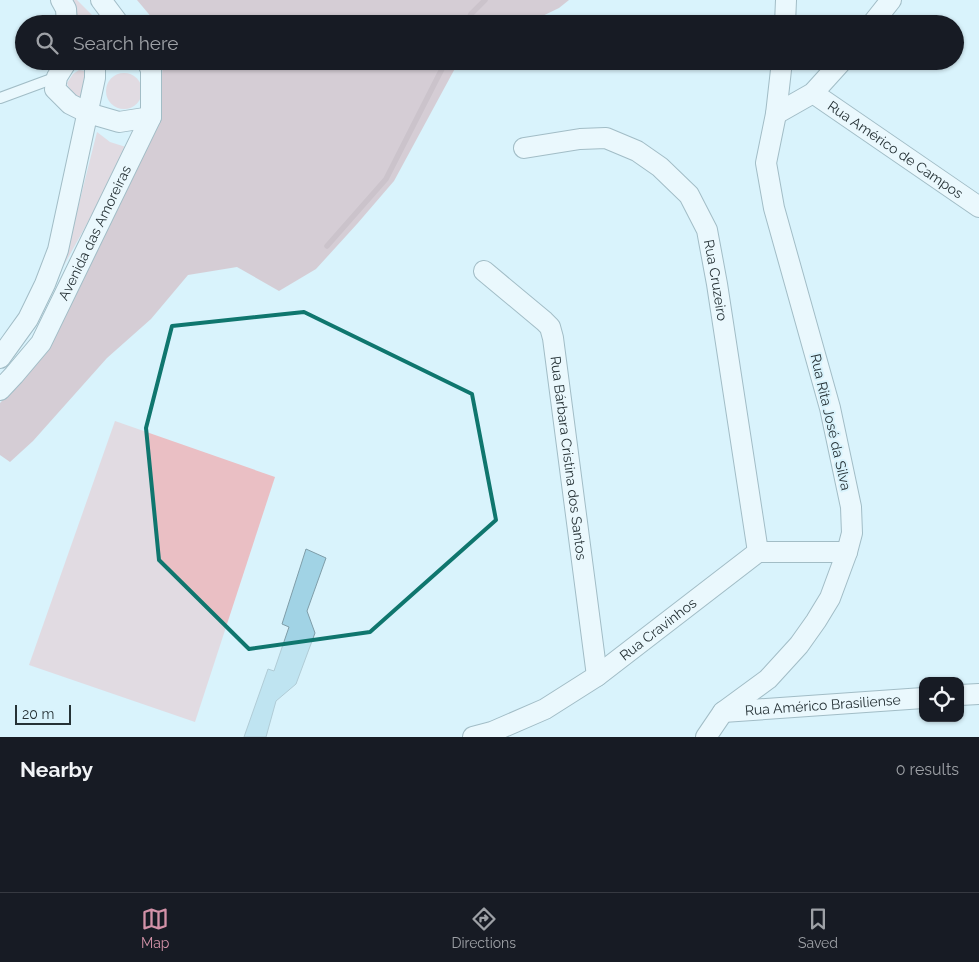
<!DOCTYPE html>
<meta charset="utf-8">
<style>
body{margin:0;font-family:Raleway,sans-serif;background:#242831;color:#f1f3f6}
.controls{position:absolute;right:15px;bottom:15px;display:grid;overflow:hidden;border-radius:10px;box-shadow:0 1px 4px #0004}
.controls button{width:45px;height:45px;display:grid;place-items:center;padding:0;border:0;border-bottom:1px solid #363941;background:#171b24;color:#f1f3f6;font:25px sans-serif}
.scale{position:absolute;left:15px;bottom:12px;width:56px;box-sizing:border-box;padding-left:5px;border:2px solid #263236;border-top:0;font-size:14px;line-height:18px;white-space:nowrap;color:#263236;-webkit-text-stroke:4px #d9f3fc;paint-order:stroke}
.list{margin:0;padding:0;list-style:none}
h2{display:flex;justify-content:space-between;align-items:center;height:65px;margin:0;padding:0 20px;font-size:21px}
h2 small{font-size:16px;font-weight:400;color:#9ea1a6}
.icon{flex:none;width:28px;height:28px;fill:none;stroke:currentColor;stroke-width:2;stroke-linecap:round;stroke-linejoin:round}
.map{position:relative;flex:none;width:979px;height:737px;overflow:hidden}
.search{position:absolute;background:#171b24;box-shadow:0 1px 4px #0004;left:15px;right:15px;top:15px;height:55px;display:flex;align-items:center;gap:12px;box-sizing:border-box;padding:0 18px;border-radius:28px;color:#9ea1a6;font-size:19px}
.sheet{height:155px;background:#171b24}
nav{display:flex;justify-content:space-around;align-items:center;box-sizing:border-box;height:70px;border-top:1px solid #363941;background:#171b24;font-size:14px;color:#9ea1a6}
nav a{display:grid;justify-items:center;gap:2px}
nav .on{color:#d392a8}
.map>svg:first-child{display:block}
</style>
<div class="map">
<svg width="979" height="737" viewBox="0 0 979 737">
<rect width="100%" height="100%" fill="#d9f3fc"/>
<g fill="#eabfc4">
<path d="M71 0H77L101 24H78Z"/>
<path d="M79 70 85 71 81 98C73 95 69 91 67 83L73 74Z"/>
<circle cx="124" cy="91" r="18"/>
<path d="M97 132 110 142 129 148 63 267Z"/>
<path d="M115 421 275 477 195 722 29 665Z"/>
</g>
<g fill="#d1a1a7">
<path d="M137 0H569L559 8 526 24H154L153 19Z"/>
<path d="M163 61H459L394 181 357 224 316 269 279 291 237 267 188 275 151 319 107 358 33 441 10 462 0 455V403L15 387 159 115Z"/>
</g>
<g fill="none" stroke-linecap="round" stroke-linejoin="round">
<g stroke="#ba8b91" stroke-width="5.5">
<path d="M466 24 471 14 485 0"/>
<path d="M327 246 386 179 446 61"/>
</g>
</g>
<path fill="#a1d3e5" stroke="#7f9da8" d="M306 549 326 558 307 611 315 633 296 684 276 701 266 737H244L268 669 274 671 289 627 282 624Z"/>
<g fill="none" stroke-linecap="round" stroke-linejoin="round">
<g stroke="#5f7c86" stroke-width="12">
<path id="service" d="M0 98 57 77"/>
</g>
<g stroke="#5f7c86" stroke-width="22">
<g id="minor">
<path d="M61 0 66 9 67 24"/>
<path d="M101 0 119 24"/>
<path d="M785 24 786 0"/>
<path d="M872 24 891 0"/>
<path d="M67 61 57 77 55 89 70 104 88 113 119 122 151 117"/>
<path id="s1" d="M813 93 979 207"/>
<path d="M776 114 813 93 842 61"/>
<path id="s2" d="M524 148 580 139 606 138 637 151 660 167 689 195 707 230 717 284 758 552"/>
<path id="s3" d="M484 271 544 321 550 327 553 338 597 676"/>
<path d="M0 358 28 319 45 284 58 250 95 78V61"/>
<path id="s4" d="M0 390 14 375 41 343 151 117V70L147 61"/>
<path d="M960 695 979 694"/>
<path id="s5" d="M723 712 923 698"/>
<path id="s6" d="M473 737 492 732 545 709 597 676 758 552H847"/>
<path d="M706 737 723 712 768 679 799 645 816 621 830 598 847 552 852 533 851 507 830 408 774 208 766 163 776 114 782 61"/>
</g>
</g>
<use href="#service" stroke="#fff" stroke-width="10"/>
<use href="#minor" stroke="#fff" stroke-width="20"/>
</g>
<path d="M0 0H979V737H0ZM304 312 472 394 496 520 370 632 249 649 159 560 146 428 172 326Z" fill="#d9f3fc" fill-opacity=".55" fill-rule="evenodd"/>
<path fill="none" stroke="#0f766e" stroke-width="4" stroke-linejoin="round" d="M304 312 472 394 496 520 370 632 249 649 159 560 146 428 172 326Z"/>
<g text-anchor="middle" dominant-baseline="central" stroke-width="4" stroke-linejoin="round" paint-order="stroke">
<g font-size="14" fill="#263236" stroke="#d9f3fc">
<text stroke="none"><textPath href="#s1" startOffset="100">Rua Américo de Campos</textPath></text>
<text stroke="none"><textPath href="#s4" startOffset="185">Avenida das Amoreiras</textPath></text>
<text stroke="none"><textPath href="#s2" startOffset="275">Rua Cruzeiro</textPath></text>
<text transform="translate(831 422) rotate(77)">Rua Rita José da Silva</text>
<text stroke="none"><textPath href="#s3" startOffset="219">Rua Bárbara Cristina dos Santos</textPath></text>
<text stroke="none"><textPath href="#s6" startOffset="216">Rua Cravinhos</textPath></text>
<text stroke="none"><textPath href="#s5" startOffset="100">Rua Américo Brasiliense</textPath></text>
</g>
</g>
</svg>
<div class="controls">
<button><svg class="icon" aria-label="locate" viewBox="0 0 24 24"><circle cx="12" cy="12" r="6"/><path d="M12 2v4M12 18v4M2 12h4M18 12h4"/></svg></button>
</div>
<div class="scale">20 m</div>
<div class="search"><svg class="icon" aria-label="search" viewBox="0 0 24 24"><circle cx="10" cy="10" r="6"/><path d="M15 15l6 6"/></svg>Search here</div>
</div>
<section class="sheet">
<h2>Nearby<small>0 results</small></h2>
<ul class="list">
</ul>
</section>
<nav>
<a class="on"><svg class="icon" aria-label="map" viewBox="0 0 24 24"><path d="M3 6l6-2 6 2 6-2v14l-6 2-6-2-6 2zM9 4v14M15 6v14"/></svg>Map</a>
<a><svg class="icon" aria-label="directions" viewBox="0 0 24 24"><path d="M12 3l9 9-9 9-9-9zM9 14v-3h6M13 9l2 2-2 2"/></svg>Directions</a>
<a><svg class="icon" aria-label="saved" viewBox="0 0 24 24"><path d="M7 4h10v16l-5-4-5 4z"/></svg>Saved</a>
</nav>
